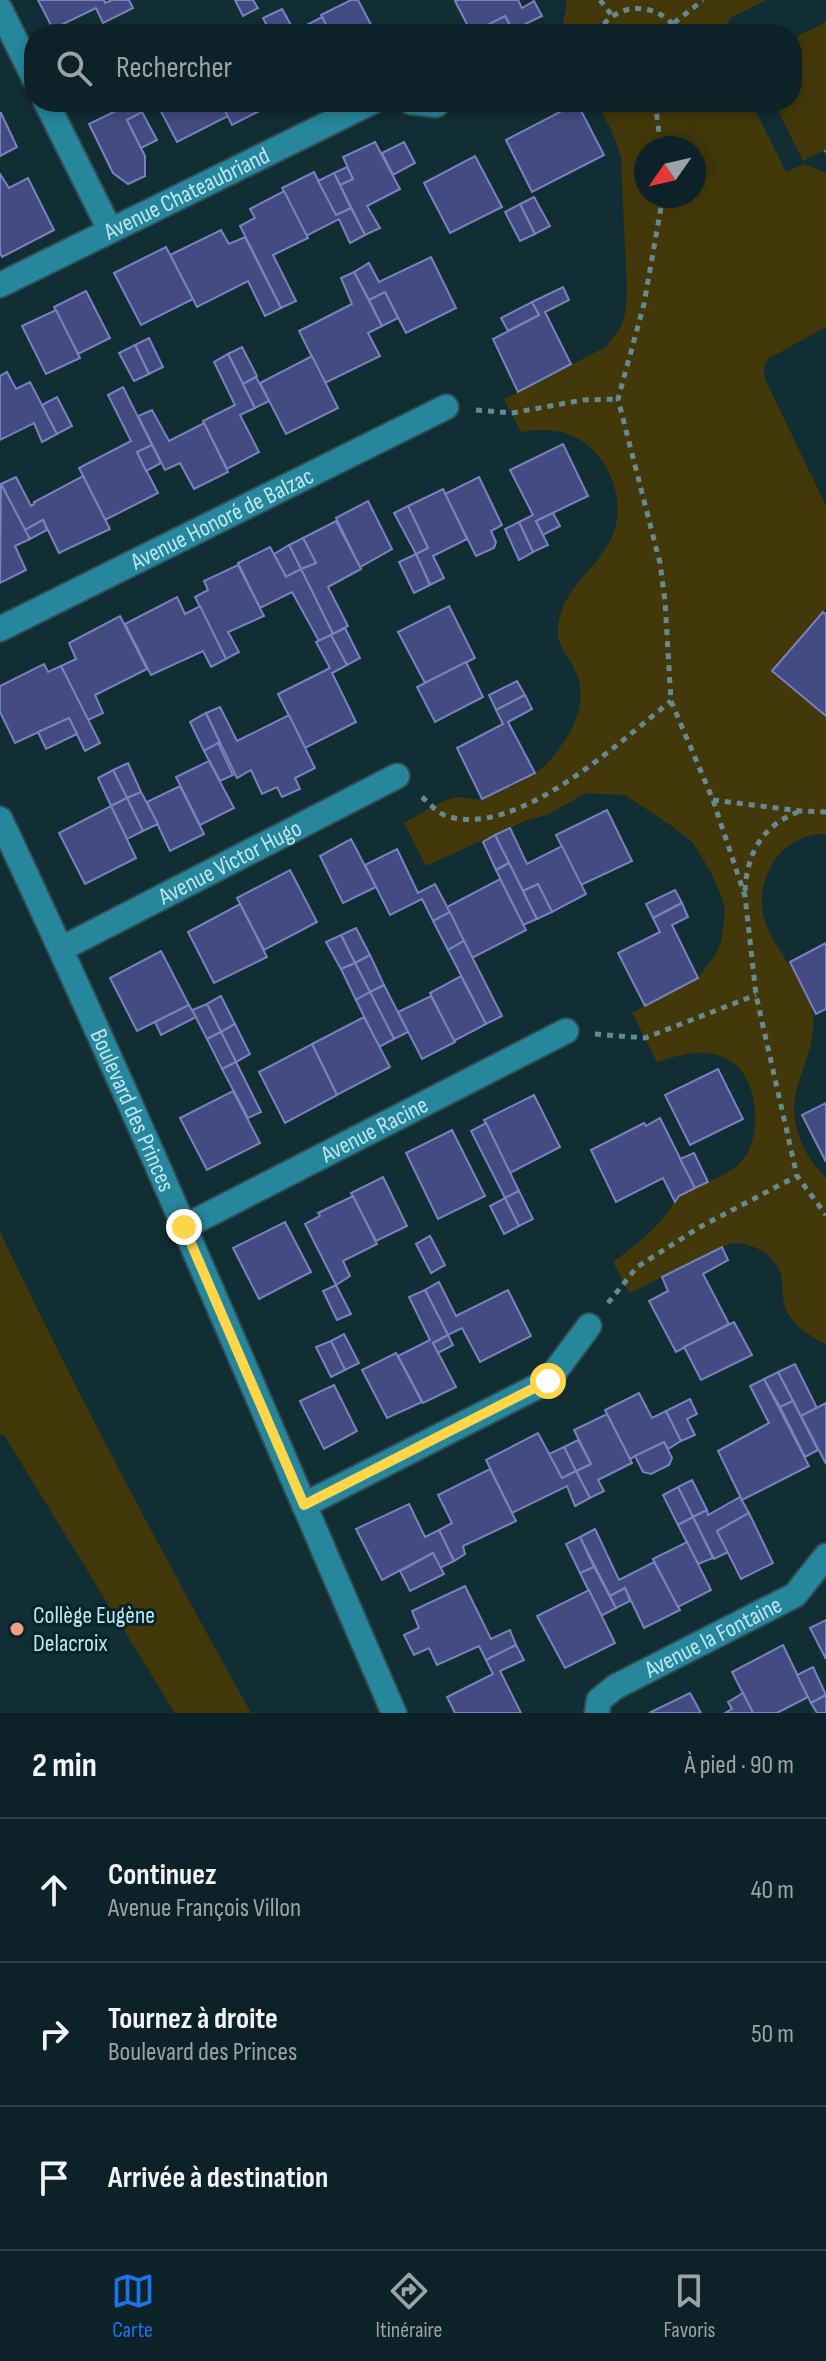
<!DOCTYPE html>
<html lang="fr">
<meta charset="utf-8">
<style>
body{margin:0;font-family:"Sofia Sans Condensed",sans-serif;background:#1b2f34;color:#f1f3f6}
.compass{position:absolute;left:634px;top:136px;width:72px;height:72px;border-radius:50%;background:#0d2228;box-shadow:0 4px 12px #0003;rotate:236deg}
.stop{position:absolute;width:24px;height:24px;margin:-18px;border:6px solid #ffd54a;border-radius:50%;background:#fff}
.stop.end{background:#ffd54a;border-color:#fff;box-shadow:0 2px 8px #0008}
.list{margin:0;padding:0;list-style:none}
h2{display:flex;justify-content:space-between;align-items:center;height:104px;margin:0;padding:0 32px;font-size:34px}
h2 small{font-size:26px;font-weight:400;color:#9aa4a8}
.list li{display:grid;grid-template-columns:52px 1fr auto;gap:24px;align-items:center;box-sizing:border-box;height:144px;padding:0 32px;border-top:2px solid #2d3f45}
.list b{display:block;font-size:30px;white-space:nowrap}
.list p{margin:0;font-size:26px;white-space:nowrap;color:#9aa4a8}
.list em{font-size:26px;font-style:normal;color:#9aa4a8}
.icon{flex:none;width:44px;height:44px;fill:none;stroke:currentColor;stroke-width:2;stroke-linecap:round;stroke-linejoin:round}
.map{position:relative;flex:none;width:826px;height:1713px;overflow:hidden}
.search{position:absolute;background:#0d2228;box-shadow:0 4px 12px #0003;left:24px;right:24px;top:24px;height:88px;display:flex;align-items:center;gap:20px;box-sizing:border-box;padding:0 28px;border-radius:32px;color:#9aa4a8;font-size:30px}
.sheet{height:536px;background:#0d2228}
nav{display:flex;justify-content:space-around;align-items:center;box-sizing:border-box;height:112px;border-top:2px solid #2d3f45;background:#0d2228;font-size:22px;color:#9aa4a8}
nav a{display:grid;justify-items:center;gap:4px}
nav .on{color:#1a73e8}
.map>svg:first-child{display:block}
</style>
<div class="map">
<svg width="826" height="1713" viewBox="0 0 826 1713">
<rect width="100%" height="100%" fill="#112e35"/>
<g fill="#433809" fill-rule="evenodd">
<path d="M567 0H766L730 18 724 34H558L563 23Z"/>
<path d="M826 22V149L803 161 774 102H792V39Z"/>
<path d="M590 102H751L786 172 804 164 826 173V327L768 359 764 368 765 379 826 506V609L772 671 826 716V834C791 833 766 861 762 894 757 943 807 970 813 1015 817 1051 792 1081 794 1116 796 1132 805 1153 815 1166 819 1170 825 1175 826 1180 826 1193 826 1210 826 1223 826 1264 826 1304 826 1345 811 1336 796 1328 787 1312 782 1302 783 1293 782 1281 779 1256 754 1242 731 1243L632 1292 628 1291 613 1262C629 1250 645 1238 659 1223 667 1214 673 1201 683 1195 701 1183 725 1178 741 1162 764 1139 759 1073 727 1059 702 1047 681 1055 657 1062L632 1013 698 978 716 954 721 941 725 912 723 900 711 872 693 843 672 826 625 795 586 793 547 815 527 820 426 866 404 823C419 815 436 803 452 798 462 795 473 801 482 799 493 796 528 778 537 772 544 768 549 761 554 755 577 726 592 695 570 661 564 651 556 641 558 628 563 572 628 561 616 494 613 478 605 462 594 451 574 430 549 427 521 432L504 399 606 347 622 325 625 314 627 291 621 157 612 131 602 113ZM646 148H694V196H646Z"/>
<path d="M0 1232C78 1396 163 1555 251 1713H175L4 1435H0Z"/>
</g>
<g fill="#434b82" stroke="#7883be" stroke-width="2">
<path d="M38 0H104L105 3 112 0H129L133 8 103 23 96 8 53 29Z"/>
<path d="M235 0H253L258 8 243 16Z"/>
<path d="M351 0H358L376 34H331L321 15Z"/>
<path d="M458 0H518L522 8 534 1 542 16 513 30 505 16 472 34 455 1Z"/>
<path d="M282 9 291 25 288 26 291 33 322 17 331 34H271L263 18Z"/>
<path d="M505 16 512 29 502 34H494L489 24Z"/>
<path d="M114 102H137L142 112 127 120 145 156V176L128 184 113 173 89 124 118 110Z"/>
<path d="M156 102H221L228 116 177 142Z"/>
<path d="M221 102H277L232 125Z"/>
<path d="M577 103 604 155 532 192 506 140Z"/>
<path d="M142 112 157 140 141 148 127 120Z"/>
<path d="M1 113 17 147 0 156V113Z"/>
<path d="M375 142 400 189 367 206 380 228 365 235 340 185 353 179 343 157Z"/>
<path d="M404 142 415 163 393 175 382 153Z"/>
<path d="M475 156 502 207 450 233 424 183Z"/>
<path d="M347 167 353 179 340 185 334 173Z"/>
<path d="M314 172 336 215 351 208 365 235 350 243 339 219 306 236 282 188Z"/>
<path d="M334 173 351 208 336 215 318 181Z"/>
<path d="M0 174 9 188 28 178 54 230 2 257 0 253Z"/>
<path d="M284 191 308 238 273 255 296 301 281 308 240 226 255 218 250 209Z"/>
<path d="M534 197 550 226 535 234 520 204Z"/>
<path d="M520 204 535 234 520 241 505 212Z"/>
<path d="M221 230 229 244 245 237 281 308 265 316 248 281 197 307 170 255Z"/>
<path d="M166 247 193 299 141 325 114 273Z"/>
<path d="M431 257 456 308 406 333 385 292 369 300 354 272 369 263 379 282Z"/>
<path d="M354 272 382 326 368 333 380 356 325 383 299 331 352 304 341 278Z"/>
<path d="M563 287 569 300 545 312 571 364 518 392 493 339 539 315 532 302Z"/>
<path d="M86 291 110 338 78 354 54 307Z"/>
<path d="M385 292 398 318 382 326 369 300Z"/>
<path d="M532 302 539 315 508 331 501 318Z"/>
<path d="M56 310 80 358 46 374 22 326Z"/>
<path d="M149 338 163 367 149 374 135 345Z"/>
<path d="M135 345 149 374 134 381 119 353Z"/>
<path d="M242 347 257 376 243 384 228 354Z"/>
<path d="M228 354 255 408 240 415 259 452 227 469 203 421 235 405 214 362Z"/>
<path d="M312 356 338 408 286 434 260 383Z"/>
<path d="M7 372 16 389 30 382 57 434 42 442 34 423 0 440V376Z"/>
<path d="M256 377 269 401 255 408 243 384Z"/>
<path d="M123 387 152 445 137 452 158 493 105 520 79 468 131 441 108 395Z"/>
<path d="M57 397 72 426 57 434 42 405Z"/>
<path d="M152 410 169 441 204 423 228 472 194 489 180 463 165 470 138 416Z"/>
<path d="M563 444 588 496 536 521 548 545 533 552 519 522 533 515 510 470Z"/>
<path d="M152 445 161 463 146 471 137 452Z"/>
<path d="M83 476 110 529 59 553 43 520 25 530 1 484 16 477 31 506 34 504V502Z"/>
<path d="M479 477 502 525 491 531 496 542 494 548 476 556 445 494Z"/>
<path d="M1 484 30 539 15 546 26 570 0 583Z"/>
<path d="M443 489 467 539 433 556 444 578 430 585 416 554 428 548 408 506Z"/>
<path d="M368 501 392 549 360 567 336 518Z"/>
<path d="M408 506 428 548 416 554 394 513Z"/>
<path d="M553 513 560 526 543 535 536 521Z"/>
<path d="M43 520 47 530 30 539 25 530Z"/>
<path d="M336 521 361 569 328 587 348 626 333 634 301 569 316 563 303 538Z"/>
<path d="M519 522 533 552 519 560 505 529Z"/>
<path d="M303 538 316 563 301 569 289 545Z"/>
<path d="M289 545 301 569 286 577 274 554Z"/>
<path d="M270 547 286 577 301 569 333 634 319 641 292 592 260 608 238 563Z"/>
<path d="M416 554 430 585 414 593 399 562Z"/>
<path d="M238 565 264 616 228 632 239 652 226 659 195 597 208 590 204 581Z"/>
<path d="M177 597 185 614 200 606 226 659 211 667 203 651 151 675 125 624Z"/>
<path d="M449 606 475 658 425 683 398 632Z"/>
<path d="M823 612 826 614V716L772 671Z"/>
<path d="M120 616 147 669 95 695 103 713 88 720 61 666 76 659 69 643Z"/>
<path d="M345 628 360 658 347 665 331 635Z"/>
<path d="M331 635 347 665 332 673 356 722 305 748 278 694 330 668 316 642Z"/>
<path d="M466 662 483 697 435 722 417 687Z"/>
<path d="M44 664 48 672 61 666 100 743 85 751 69 718 15 743 0 712V686Z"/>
<path d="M517 681 525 695 496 710 489 695Z"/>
<path d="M525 695 532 709 508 722 535 773 482 799 457 748 503 724 496 710Z"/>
<path d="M220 707 237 741 289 715 315 768 295 778 300 789 282 797 277 787 262 794 251 770 237 778 206 713Z"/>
<path d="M206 713 220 743 204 751 190 722Z"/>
<path d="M69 718 77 734 46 749 38 732Z"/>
<path d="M218 743 233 775 220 781 204 751Z"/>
<path d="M209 761 234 808 200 825 176 777Z"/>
<path d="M128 763 141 792 127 798 113 770Z"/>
<path d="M113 770 127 798 111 806 98 778Z"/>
<path d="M180 786 204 834 170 851 147 802Z"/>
<path d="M141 792 158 824 143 831 127 798Z"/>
<path d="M127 798 143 831 127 839 111 806Z"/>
<path d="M111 806 136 858 85 884 59 833Z"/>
<path d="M607 810 632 861 581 885 556 835Z"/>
<path d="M510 828 527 864 562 846 586 894 552 912 538 884 523 891 495 835Z"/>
<path d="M495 835 509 863 496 870 483 842Z"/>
<path d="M351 839 376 887 343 903 320 856Z"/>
<path d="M397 849 418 893 435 884 450 912 433 921 422 899 390 915 365 865Z"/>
<path d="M509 863 537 919 523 925 496 870Z"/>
<path d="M290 870 317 922 264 950 237 898Z"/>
<path d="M500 879 526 930 472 958 447 907Z"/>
<path d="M538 884 552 912 537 919 523 891Z"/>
<path d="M675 890 682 903 653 918 646 904Z"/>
<path d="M682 903 688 917 672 925 698 978 645 1006 618 953 660 932 653 918Z"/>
<path d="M240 904 267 957 214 983 188 932Z"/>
<path d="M450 912 464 941 448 950 433 921Z"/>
<path d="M356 928 370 955 355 963 341 935Z"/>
<path d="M341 935 355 963 341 969 326 942Z"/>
<path d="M464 941 502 1016 486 1024 448 950Z"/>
<path d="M826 943V1009L816 1014 790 962Z"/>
<path d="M161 951 189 1005 137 1031 110 978Z"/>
<path d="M370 955 384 985 370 992 355 963Z"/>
<path d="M355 963 370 992 356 1000 341 969Z"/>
<path d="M461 976 486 1024 454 1041 430 993Z"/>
<path d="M384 985 408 1032 394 1039 370 992Z"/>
<path d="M370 992 394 1039 379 1047 356 1000Z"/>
<path d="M221 996 235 1024 221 1032 207 1004Z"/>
<path d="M431 996 455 1042 422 1059 398 1012Z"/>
<path d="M207 1004 221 1032 207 1039 192 1010Z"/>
<path d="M189 1005 196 1017 161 1035 155 1022Z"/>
<path d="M364 1017 390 1067 337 1095 312 1044Z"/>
<path d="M235 1024 250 1054 236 1062 221 1032Z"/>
<path d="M221 1032 236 1062 222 1069 207 1039Z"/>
<path d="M312 1044 337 1095 285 1123 259 1072Z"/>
<path d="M236 1062 261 1112 248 1118 222 1069Z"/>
<path d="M718 1069 743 1119 690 1145 665 1095Z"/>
<path d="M233 1091 260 1143 207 1170 180 1118Z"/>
<path d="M534 1095 560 1147 510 1173 484 1120Z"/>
<path d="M826 1103V1162L802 1115Z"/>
<path d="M660 1118 695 1188 679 1196 675 1202 663 1178 616 1202 591 1150 644 1123 646 1126Z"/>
<path d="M486 1123 519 1191 505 1198 471 1131Z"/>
<path d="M452 1130 485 1196 438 1219 406 1153Z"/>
<path d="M694 1153 708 1182 695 1188 680 1159Z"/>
<path d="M383 1177 407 1226 376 1241 351 1193Z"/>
<path d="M519 1191 533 1219 519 1226 505 1198Z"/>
<path d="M353 1196 377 1244 343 1261 350 1276 336 1285 305 1224 320 1216 318 1213Z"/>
<path d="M505 1198 519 1226 504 1234 490 1206Z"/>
<path d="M285 1222 311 1272 259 1299 233 1248Z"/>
<path d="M430 1236 445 1265 431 1273 416 1244Z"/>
<path d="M722 1247 728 1260 703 1274 729 1324 676 1352 649 1301 668 1291 662 1277Z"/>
<path d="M439 1282 456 1316 508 1290 531 1336 480 1362 462 1328 448 1335 425 1290Z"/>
<path d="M336 1285 351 1314 337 1320 323 1291Z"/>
<path d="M425 1290 448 1335 433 1343 456 1387 423 1403 398 1356 430 1340 409 1297Z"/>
<path d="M734 1322 752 1355 701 1380 684 1347Z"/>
<path d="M344 1334 359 1363 345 1370 331 1341Z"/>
<path d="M448 1335 453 1345 438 1353 433 1343Z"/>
<path d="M331 1341 345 1370 331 1377 316 1347Z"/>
<path d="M396 1353 422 1402 387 1418 362 1370Z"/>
<path d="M795 1364 817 1408 801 1416 778 1372Z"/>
<path d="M778 1372 793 1401 780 1407 764 1379Z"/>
<path d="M764 1379 809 1466 742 1500 718 1451 769 1423 750 1386Z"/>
<path d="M334 1385 357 1431 324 1449 300 1401Z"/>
<path d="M639 1393 652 1418 666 1411 681 1441 668 1449 664 1442 630 1459 605 1410Z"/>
<path d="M690 1399 697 1414 687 1419 695 1435 681 1441 666 1411Z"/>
<path d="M793 1401 818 1450 805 1457 780 1407Z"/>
<path d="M826 1403V1464L801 1416Z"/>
<path d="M607 1414 632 1463 598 1480 604 1491 590 1498 576 1471 591 1464 574 1430Z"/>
<path d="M538 1433 562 1478 576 1471 590 1498 575 1506 567 1486 512 1513 486 1460Z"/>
<path d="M578 1440 591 1464 576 1471 564 1447Z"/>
<path d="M664 1442 672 1458 669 1465 651 1474 643 1472 635 1456Z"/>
<path d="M564 1447 576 1471 562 1478 549 1454Z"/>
<path d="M490 1469 516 1521 463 1546 465 1554 454 1561 439 1530 452 1523 438 1495Z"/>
<path d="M692 1480 707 1510 693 1517 678 1487Z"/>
<path d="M678 1487 693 1517 678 1525 663 1495Z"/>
<path d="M740 1497 749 1513 717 1531 728 1552 714 1559 693 1517 707 1510 708 1515Z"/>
<path d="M409 1504 425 1537 439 1530 454 1561 440 1568 433 1553 382 1580 356 1529Z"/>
<path d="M749 1513 773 1563 741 1579 717 1531Z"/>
<path d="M693 1517 713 1558 698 1564 678 1525Z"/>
<path d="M595 1529 619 1580 654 1562 680 1610 644 1628 625 1588 610 1596 580 1537Z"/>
<path d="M580 1537 594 1567 580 1573 566 1544Z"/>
<path d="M687 1542 711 1590 678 1607 653 1559Z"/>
<path d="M433 1553 444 1574 410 1591 400 1571Z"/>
<path d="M594 1567 616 1608 601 1616 580 1573Z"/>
<path d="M465 1586 491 1639 510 1630 516 1645 486 1660 479 1646 437 1665 429 1648 414 1655 404 1635 419 1628 412 1611Z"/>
<path d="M625 1588 630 1601 616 1608 610 1596Z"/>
<path d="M589 1590 615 1643 565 1668 537 1616Z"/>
<path d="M826 1620V1659L810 1628Z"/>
<path d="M516 1645 524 1660 500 1671 521 1713H455L447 1697 493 1674 486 1660Z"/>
<path d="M783 1645 808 1697 777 1713H753L732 1672Z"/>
<path d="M813 1667 826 1695 811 1703 797 1675Z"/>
<path d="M690 1693 701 1713H649Z"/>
<path d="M743 1693 753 1713H725L732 1709 728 1702Z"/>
<path d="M826 1695V1713H817L811 1703Z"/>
</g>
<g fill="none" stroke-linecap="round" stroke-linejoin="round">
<g stroke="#314c54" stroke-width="28">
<g id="minor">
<path d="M0 9 34 78"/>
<path d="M46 102 110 230"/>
<path d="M411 102 436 105"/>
<path id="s1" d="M0 285 372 102"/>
<path id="s2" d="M0 629 446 407"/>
<path id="s3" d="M0 819C139 1113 264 1414 394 1713"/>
<path id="s4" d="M61 949 397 776"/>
<path id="s5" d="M184 1227 566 1031"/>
<path d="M304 1505 548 1381 589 1326"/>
<path id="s6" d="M597 1713 599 1700 615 1687 795 1595 826 1556"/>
</g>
</g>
<g stroke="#668992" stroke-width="5" stroke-dasharray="6 6" stroke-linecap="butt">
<path d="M600 0 611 14"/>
<path d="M674 23 703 0"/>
<path d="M597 34C615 0 660 0 680 34"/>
<path d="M655 102 661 148"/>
<path d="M825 150 826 151"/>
<path d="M663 196 644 304 618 399 660 563 665 601 671 701 713 800 745 896 756 995 797 1176 826 1215"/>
<path d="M476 410 512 413 583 400 618 399"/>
<path d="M422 797C429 803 437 813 447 816 517 839 619 742 671 701"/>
<path d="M713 800 800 811 826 812"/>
<path d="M745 891C747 853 762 826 798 812"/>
<path d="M595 1034 645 1038 756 995"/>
<path d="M608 1303 637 1267 700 1227 797 1176"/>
</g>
<use href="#minor" stroke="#26869b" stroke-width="24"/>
</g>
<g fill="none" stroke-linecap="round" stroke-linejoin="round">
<path stroke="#ffd54a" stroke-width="10" d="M184 1227 304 1505 548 1381"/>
</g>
<circle fill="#f49e87" stroke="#06242a" stroke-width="3" cx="17" cy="1629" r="8"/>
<g text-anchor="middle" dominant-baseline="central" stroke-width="6" stroke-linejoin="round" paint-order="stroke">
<g font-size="24" fill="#bde7f2" stroke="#06242a">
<text stroke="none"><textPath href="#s1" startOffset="208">Avenue Chateaubriand</textPath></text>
<text stroke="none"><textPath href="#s2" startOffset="248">Avenue Honoré de Balzac</textPath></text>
<text stroke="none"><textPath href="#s4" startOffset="190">Avenue Victor Hugo</textPath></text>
<text stroke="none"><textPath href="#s3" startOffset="320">Boulevard des Princes</textPath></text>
<text stroke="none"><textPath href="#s5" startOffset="214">Avenue Racine</textPath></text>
<text stroke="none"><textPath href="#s6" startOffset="144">Avenue la Fontaine</textPath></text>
</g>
<g font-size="24" fill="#bde7f2" stroke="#06242a" text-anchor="start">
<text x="33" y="1615">Collège Eugène<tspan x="33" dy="28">Delacroix</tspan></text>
</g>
</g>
</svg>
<svg class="compass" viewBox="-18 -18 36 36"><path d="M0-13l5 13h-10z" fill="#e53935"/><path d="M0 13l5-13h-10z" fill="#9aa4a8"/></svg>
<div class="stop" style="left:548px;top:1381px"></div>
<div class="stop end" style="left:184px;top:1227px"></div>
<div class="search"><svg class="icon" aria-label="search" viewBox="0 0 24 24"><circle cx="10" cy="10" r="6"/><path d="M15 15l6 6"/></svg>Rechercher</div>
</div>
<section class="sheet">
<h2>2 min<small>À pied · 90 m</small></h2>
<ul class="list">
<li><svg class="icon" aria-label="ahead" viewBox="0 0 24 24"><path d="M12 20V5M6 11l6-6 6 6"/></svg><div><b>Continuez</b><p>Avenue François Villon</p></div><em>40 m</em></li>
<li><svg class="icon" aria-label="right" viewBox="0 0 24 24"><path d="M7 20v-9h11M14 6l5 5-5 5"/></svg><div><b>Tournez à droite</b><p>Boulevard des Princes</p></div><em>50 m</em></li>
<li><svg class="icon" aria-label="arrive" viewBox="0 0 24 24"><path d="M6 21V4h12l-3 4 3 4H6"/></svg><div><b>Arrivée à destination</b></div></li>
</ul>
</section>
<nav>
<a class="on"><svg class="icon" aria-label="map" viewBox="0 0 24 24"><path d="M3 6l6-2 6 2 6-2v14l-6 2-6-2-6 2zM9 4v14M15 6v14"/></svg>Carte</a>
<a><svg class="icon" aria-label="directions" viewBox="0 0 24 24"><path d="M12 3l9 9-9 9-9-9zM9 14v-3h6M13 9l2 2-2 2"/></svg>Itinéraire</a>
<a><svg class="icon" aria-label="saved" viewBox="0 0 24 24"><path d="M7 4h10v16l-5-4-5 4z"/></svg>Favoris</a>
</nav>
